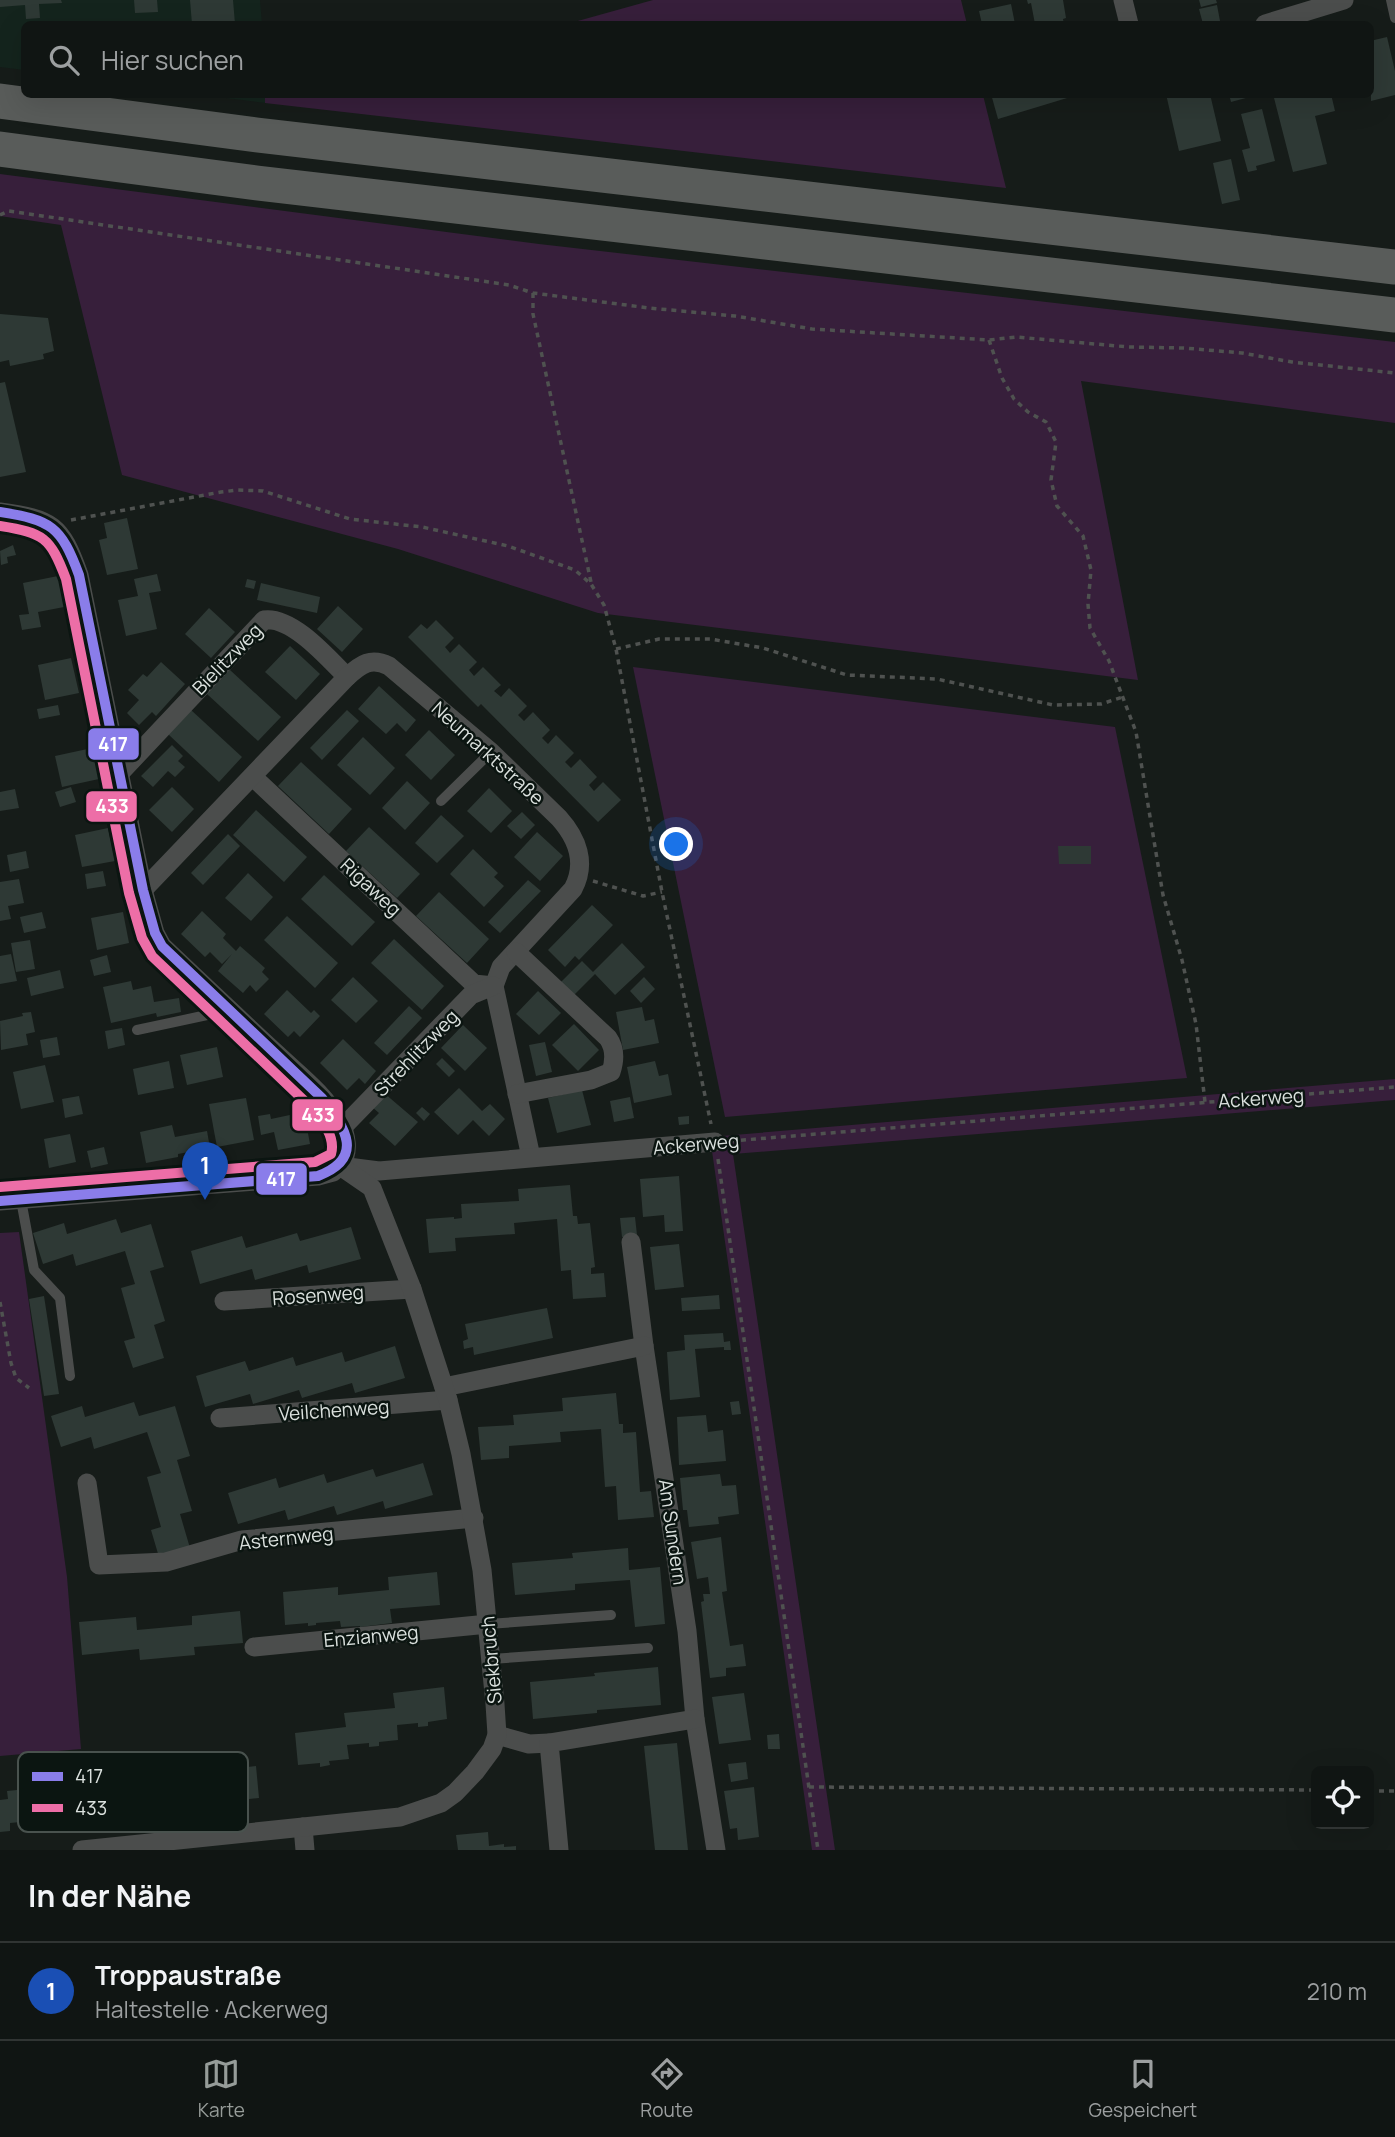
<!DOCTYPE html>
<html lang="de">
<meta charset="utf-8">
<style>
body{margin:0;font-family:Manrope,sans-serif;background:#1e2221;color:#f1f3f6}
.controls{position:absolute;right:21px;bottom:21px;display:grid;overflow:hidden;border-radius:10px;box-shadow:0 7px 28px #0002}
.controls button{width:63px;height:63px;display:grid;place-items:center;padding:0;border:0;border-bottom:2px solid #303433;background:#101513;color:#f1f3f6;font:35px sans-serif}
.you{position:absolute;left:677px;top:845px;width:24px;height:24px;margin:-18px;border:5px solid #fff;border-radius:50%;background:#1a73e8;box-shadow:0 0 0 10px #1a73e833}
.badge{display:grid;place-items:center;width:46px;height:46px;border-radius:50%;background:#969c99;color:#fff;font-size:23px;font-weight:700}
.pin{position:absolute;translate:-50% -58px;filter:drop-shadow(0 2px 4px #0008)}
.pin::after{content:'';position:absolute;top:37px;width:24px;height:21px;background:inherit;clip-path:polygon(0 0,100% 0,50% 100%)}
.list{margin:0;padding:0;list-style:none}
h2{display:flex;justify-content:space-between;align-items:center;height:91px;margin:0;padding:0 28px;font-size:30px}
h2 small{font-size:23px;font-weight:400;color:#9c9fa0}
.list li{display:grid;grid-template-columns:46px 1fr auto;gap:21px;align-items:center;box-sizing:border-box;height:98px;padding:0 28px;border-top:2px solid #303433}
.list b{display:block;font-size:26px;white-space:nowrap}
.list p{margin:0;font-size:23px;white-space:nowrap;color:#9c9fa0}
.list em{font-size:23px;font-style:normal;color:#9c9fa0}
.icon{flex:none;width:38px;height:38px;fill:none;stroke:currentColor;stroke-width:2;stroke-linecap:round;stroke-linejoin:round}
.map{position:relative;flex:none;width:1395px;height:1850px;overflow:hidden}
.search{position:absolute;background:#101513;box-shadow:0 7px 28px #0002;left:21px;right:21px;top:21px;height:77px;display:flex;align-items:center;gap:18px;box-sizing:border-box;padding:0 24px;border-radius:10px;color:#9c9fa0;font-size:26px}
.sheet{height:189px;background:#101513}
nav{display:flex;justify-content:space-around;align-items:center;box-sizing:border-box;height:98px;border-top:2px solid #303433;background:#101513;font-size:19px;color:#9c9fa0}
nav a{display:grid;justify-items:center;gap:4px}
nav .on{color:#969c99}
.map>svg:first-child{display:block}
</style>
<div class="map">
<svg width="1395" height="1850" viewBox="0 0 1395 1850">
<rect width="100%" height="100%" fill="#161c19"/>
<g fill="#14241d">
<path d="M0 0H260L262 24H24V70L0 67Z"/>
<path d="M203 95H265V103Z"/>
</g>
<g fill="#371f3b">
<path d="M653 0H961L967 24H567Z"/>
<path d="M307 95 314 97 324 94 983 95 1006 188 265 103V95Z"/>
<path d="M0 174 539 244 1395 342V423L1081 381 1138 680 598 613 398 549 122 475 61 225 0 216Z"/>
<path d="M633 667 1115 727 1187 1078 725 1117Z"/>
<path d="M1395 1079V1100L733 1154 835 1850H812L710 1137Z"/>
<path d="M19 1232 67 1577 81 1749 0 1756V1233Z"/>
</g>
<g fill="#2e3935">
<path d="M0 0H61L62 3 39 4 40 18 26 19 25 5 0 7Z"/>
<path d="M134 0H157L158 12 135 13Z"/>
<path d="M190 0H233L235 24H192Z"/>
<path d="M1027 0H1063L1066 18 1063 19 1064 24H1035L1031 3 1028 4Z"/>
<path d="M1199 0H1216L1217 3 1201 7Z"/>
<path d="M1011 4 1015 24H982L979 11Z"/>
<path d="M1217 5 1220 21 1203 24 1199 9Z"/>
<path d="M1387 37 1395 71V95L1371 101 1370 41Z"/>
<path d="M991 94H1077V95L998 119Z"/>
<path d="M1166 94H1210L1221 141 1179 151Z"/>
<path d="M1229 94H1257V95L1231 102Z"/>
<path d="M1273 94H1331L1335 111 1315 116 1327 164 1293 172Z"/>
<path d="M1262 109 1275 161 1256 166 1257 170 1248 172 1242 150 1250 148 1241 114Z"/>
<path d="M1231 159 1240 200 1222 204 1213 163Z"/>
<path d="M0 314 48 318 54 351 43 354 44 359 10 366 9 360 0 362Z"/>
<path d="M5 382 26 472 0 477V383Z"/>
<path d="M127 518 138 569 107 575 99 540 107 538 104 523Z"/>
<path d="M13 545 16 555 7 557 8 563 1 565 0 551Z"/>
<path d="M157 574 161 591 149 593 157 629 126 636 118 600 138 596 134 579Z"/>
<path d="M58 576 64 607 38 612 41 627 22 630 19 615 29 614 23 583Z"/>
<path d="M247 579 256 581 254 589 245 587Z"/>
<path d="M261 583 320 597 317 613 257 600Z"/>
<path d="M338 606 363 629 342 652 317 629Z"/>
<path d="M209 608 235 632 211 658 185 634Z"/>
<path d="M436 620 454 638 445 647 450 653 459 644 477 662 469 670 474 676 483 667 501 685 494 691 501 697 509 688 527 706 518 715 524 721 533 712 550 730 542 738 548 744 556 735 574 753 565 762 571 768 580 759 597 777 589 785 594 791 603 782 621 800 598 822 481 704 478 707 408 637 421 624 427 629Z"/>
<path d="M290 646 320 674 296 700 265 672Z"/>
<path d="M71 658 79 693 45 700 38 665Z"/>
<path d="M161 662 185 684 156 716 152 712 139 725 127 713 139 700 128 690 143 674 147 677Z"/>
<path d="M230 670 281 717 258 741 207 694Z"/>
<path d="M379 686 416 720 406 732 397 723 386 734 358 709Z"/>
<path d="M58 705 60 715 39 719 37 709Z"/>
<path d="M191 710 242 757 219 782 168 734Z"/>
<path d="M347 710 359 721 322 760 310 748Z"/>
<path d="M429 730 455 755 431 780 405 755Z"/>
<path d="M363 737 395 768 370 795 337 765Z"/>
<path d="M172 745 183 756 178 761 185 767 175 777 168 771 153 787 141 776Z"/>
<path d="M92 748 99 779 62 787 55 756Z"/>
<path d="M301 762 352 809 329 834 278 786Z"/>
<path d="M407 781 430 803 405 830 382 808Z"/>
<path d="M71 787 76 802 60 807 55 792Z"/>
<path d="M172 787 194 809 172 832 149 810Z"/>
<path d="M489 788 512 811 491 833 467 811Z"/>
<path d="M15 789 19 808 0 811V792Z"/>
<path d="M256 810 307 857 284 882 233 835Z"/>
<path d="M522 812 535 825 521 839 507 826Z"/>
<path d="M441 815 464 836 437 863 415 843Z"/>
<path d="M369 827 420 874 397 898 346 851Z"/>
<path d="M108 828 115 861 82 867 75 835Z"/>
<path d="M537 832 563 856 540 881 514 857Z"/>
<path d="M228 834 240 846 203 885 191 873Z"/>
<path d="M1058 846H1091V864H1059Z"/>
<path d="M473 849 498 873 494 877 504 886 484 907 450 874Z"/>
<path d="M26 851 29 868 10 872 7 855Z"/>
<path d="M103 871 106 886 87 889 85 874Z"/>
<path d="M248 873 273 897 251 921 225 898Z"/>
<path d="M324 875 375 922 352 946 301 899Z"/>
<path d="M19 879 24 903 8 906 11 919 0 921V882Z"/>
<path d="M528 880 541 891 500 933 488 922Z"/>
<path d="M439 892 489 939 467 963 416 916Z"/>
<path d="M592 905 613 925 579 960 575 956 565 967 548 950Z"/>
<path d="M202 911 226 934 223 938 236 951 240 946 265 968 262 972 269 979 256 992 250 985 243 993 218 971 232 954 222 964 210 952 205 957 181 934Z"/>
<path d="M42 912 46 928 24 933 20 917Z"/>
<path d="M123 912 129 943 97 950 91 918Z"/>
<path d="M287 916 338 963 315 988 264 940Z"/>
<path d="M394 939 444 986 422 1010 371 963Z"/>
<path d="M30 940 35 969 16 972 11 943Z"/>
<path d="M622 943 645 967 615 995 595 974 572 997 559 984 582 961 593 972Z"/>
<path d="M11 954 17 981 0 984V956Z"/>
<path d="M107 955 111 972 94 976 90 960Z"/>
<path d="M60 970 64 988 31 996 27 978Z"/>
<path d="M353 977 378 1001 356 1023 331 1000Z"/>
<path d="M644 977 655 989 641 1003 630 991Z"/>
<path d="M131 981 133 990 151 986 154 1002 179 998 181 1012 157 1017 156 1013 111 1023 103 987Z"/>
<path d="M287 990 311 1013 314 1010 320 1016 300 1037 294 1031 288 1037 264 1014Z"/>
<path d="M538 991 561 1013 539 1035 516 1014Z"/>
<path d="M409 1006 422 1018 387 1055 374 1043Z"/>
<path d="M642 1007 645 1021 654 1019 659 1043 623 1050 616 1012Z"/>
<path d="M31 1012 35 1032 26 1034 28 1045 1 1050 0 1021 23 1016 22 1013Z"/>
<path d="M574 1024 599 1050 578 1071 552 1045Z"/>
<path d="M463 1025 487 1048 465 1071 441 1048Z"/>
<path d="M122 1028 125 1045 108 1049 105 1031Z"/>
<path d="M57 1037 60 1055 43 1058 40 1040Z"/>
<path d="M343 1039 376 1071 365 1084 359 1078 347 1090 320 1063Z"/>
<path d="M545 1042 552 1072 536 1076 529 1045Z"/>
<path d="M217 1047 223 1077 187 1085 180 1055Z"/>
<path d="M442 1058 455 1071 449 1077 436 1064Z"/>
<path d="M169 1061 174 1088 138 1095 133 1069Z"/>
<path d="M655 1061 659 1076 668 1074 672 1095 634 1103 627 1067Z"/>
<path d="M45 1065 54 1102 21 1109 13 1072Z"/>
<path d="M459 1088 482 1111 490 1104 505 1119 489 1136 473 1120 458 1135 434 1112Z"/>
<path d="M582 1090 591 1125 557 1133 548 1098Z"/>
<path d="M384 1093 418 1122 395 1146 369 1123 379 1113 371 1106Z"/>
<path d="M79 1096 83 1114 65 1118 62 1099Z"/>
<path d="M630 1097 634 1118 614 1122 610 1101Z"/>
<path d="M246 1098 254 1140 217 1147 209 1104Z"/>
<path d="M422 1107 430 1114 424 1121 416 1113Z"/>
<path d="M304 1112 310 1144 278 1150 274 1132 261 1135 258 1116 270 1114 271 1119Z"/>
<path d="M689 1116V1124L679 1125 678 1117Z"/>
<path d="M172 1125 175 1137 207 1131 210 1148 178 1154V1157L146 1163 140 1132Z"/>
<path d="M70 1134 76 1162 49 1168 44 1139Z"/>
<path d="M104 1147 108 1164 91 1168 87 1151Z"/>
<path d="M679 1176 683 1231 665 1232 664 1215 643 1217 640 1179Z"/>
<path d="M570 1185 573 1216H577L578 1224 590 1223 595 1267 591 1268V1274L604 1273 606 1297 573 1299 571 1270 561 1271 557 1219 514 1223 515 1234 455 1238 456 1251 429 1253 426 1219 454 1217V1219L462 1218 461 1204 519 1201 518 1189Z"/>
<path d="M635 1217 637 1235 622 1237 620 1218Z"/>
<path d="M116 1219 121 1233 151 1224 164 1267 150 1271 165 1321 154 1325 164 1358 133 1368 124 1341 135 1338 121 1288 135 1284 125 1251 76 1266 73 1254 43 1264 33 1233 64 1223 67 1234Z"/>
<path d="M351 1227 361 1259 309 1273 307 1265 255 1280 252 1269 200 1284 191 1251 242 1236 246 1248 297 1233 300 1241Z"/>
<path d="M679 1244 684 1287 655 1290 650 1247Z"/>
<path d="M719 1295 720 1309 682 1311 681 1298Z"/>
<path d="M44 1296 59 1394 44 1396 29 1299Z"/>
<path d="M547 1308 553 1338 474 1355 473 1347 464 1349 463 1341 468 1339 465 1324Z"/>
<path d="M723 1333 724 1342 730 1341 731 1350H724V1347L695 1349 700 1397 670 1400 667 1352 685 1350 684 1335Z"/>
<path d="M395 1346 405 1378 355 1393 352 1383 302 1398 299 1390 253 1404 250 1394 205 1407 196 1376 245 1361 249 1371 293 1357 296 1366 342 1352 345 1362Z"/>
<path d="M616 1393 619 1424H623V1433L636 1432 640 1492 651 1491 654 1517 618 1520 616 1486 605 1487 601 1429 560 1432 561 1442 509 1446V1458L481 1460 478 1427 514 1425 513 1415 563 1411 562 1398Z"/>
<path d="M739 1401 741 1414 732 1415 730 1402Z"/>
<path d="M134 1402 139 1416 175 1406 190 1456 177 1460 192 1511 180 1514 190 1548 159 1557 151 1530 161 1527 147 1477 161 1473 147 1432 94 1449 91 1437 61 1447 51 1416 82 1406 85 1417Z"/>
<path d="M706 1415 708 1432 723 1430 726 1461 679 1465 677 1417Z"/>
<path d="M423 1463 433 1495 385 1509 383 1501 337 1515 334 1506 288 1520 285 1510 238 1524 228 1493 276 1478 279 1488 324 1474 327 1483 373 1469 376 1477Z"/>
<path d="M720 1474 722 1486 736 1485 739 1514 718 1517 719 1524 689 1527 687 1510H683L680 1478Z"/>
<path d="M721 1537 727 1591 722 1592 730 1646 743 1644 746 1666 726 1668V1676L710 1678 701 1602 704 1601 703 1594H710L708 1577 697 1579 691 1542Z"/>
<path d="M628 1548 629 1570 660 1567 665 1624 635 1627 630 1580 575 1584V1590L515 1595 512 1563 573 1558 572 1553Z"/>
<path d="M437 1572 440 1605 390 1609 392 1623 360 1627V1626L341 1627 340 1621 316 1623V1625L308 1626V1623L285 1625 283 1592 338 1587V1595L389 1590 388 1577Z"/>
<path d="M240 1611 243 1643 194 1647 195 1655 140 1660 139 1649 82 1655 79 1622 136 1617 137 1630 192 1625V1616Z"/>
<path d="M658 1667 661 1705 597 1710V1713L533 1719 530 1682 595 1676 594 1673Z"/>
<path d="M444 1687 447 1719 428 1722V1726L418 1727V1723L397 1725 398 1740 379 1742V1746L369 1747V1743L347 1745 349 1759 329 1761 330 1765 320 1767V1763L298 1765 295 1733 346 1727 344 1713 395 1708 393 1693Z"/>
<path d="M744 1693 751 1740 719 1744 712 1697Z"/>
<path d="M779 1734 780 1749H768L767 1735Z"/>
<path d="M677 1743 688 1850H655L644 1746Z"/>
<path d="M746 1762 748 1779 731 1782 728 1764Z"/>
<path d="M152 1763 153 1771 204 1766 205 1772 256 1766 259 1798 240 1800V1804L230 1805V1801L209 1804 208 1798 188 1800 189 1804 179 1805 178 1801 157 1804 156 1795 137 1797V1801L127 1802V1798L105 1800 102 1768Z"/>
<path d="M57 1786 61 1818 41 1820 42 1824 32 1825 31 1821 10 1823V1831L0 1832V1800L8 1799 7 1791Z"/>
<path d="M754 1787 759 1837 738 1840 737 1828 730 1829 724 1791Z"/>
<path d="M488 1832 489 1846 504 1844V1847L516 1846V1850H458L456 1835Z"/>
</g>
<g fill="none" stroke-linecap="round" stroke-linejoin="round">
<g stroke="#4f5250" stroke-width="3.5" stroke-dasharray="5 5" stroke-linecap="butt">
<path d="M0 215 9 211 509 285 533 293 649 308 735 316 812 329 989 340 1016 337 1129 347 1184 348 1242 353 1292 362 1395 373"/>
<path d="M533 293V314L591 582"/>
<path d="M989 340 1002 378 1014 399 1028 412 1046 422 1056 442 1051 480 1057 506 1083 536 1091 570 1088 604 1090 628 1109 661 1136 732 1163 895 1182 960 1196 1024 1205 1102"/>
<path d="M71 520 221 492 238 490 263 491 350 519 422 527 508 546 575 570 591 584 604 605 616 649 662 892 711 1124"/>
<path d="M616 649 659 639H710L763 648 847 675 937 679 1053 705 1101 704 1123 697"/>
<path d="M593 881 643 896 662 892"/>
<path d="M731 1141 1395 1087"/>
<path d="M718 1159 818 1850"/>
<path d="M0 1302 11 1363 16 1378 29 1388"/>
<path d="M809 1787 1316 1790"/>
<path d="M1369 1791H1395"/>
</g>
<g stroke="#4b4d4c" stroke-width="10">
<path d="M1391 0 1395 18"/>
<path d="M441 801 491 752"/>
<path d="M137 1030 207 1015 223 1003"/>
<path d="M21 1200 34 1270 60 1298 70 1376"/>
<path d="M488 1624 611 1615"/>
<path d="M491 1659 648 1648"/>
</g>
<g stroke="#4b4d4c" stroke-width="19">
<path d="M1123 0 1129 24"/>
<path d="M1265 24 1344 0"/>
<path d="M0 512C52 519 61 524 79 575L143 890 155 933 162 946C200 982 238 1018 277 1054 298 1074 325 1094 339 1121 347 1135 350 1152 340 1166"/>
<path d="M119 774 264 620C292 616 328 658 347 677"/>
<path d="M253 777 474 984 494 986"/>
<path d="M143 890 347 677C361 664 371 657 389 666L491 752 559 818C577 838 587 863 573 889L501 967 494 986 531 1157"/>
<path d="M516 952 608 1038C615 1048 615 1060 611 1072L591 1080 517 1094"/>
<path d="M343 1127 471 995 493 986"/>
<path d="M0 1201 318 1176 333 1172 340 1166 379 1171 715 1142"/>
<path d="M631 1242 644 1346 687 1631 695 1719 716 1850"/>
<path d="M224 1301 412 1289"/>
<path d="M444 1387 644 1346"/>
<path d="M220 1418 448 1400"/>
<path d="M87 1483 99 1565 166 1562 242 1540 474 1518"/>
<path d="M254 1647 488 1624"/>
<path d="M497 1735 529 1744 549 1743"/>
<path d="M303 1827 305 1850"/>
<path d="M82 1850 400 1817 441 1803 455 1793 475 1772 492 1749 497 1735 495 1704 482 1570 461 1454 448 1400 412 1289 372 1188 340 1166"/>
<path d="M559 1850 549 1743 695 1719"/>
</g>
<g stroke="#595c5a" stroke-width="35">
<path d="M0 101 257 135 1395 267"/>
<path d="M0 149 257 183 1395 315"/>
</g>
<g stroke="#0b1511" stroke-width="16">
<path id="bus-1" d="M0 512C51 520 61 526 79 575L143 890 155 933 162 946 322 1098C346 1128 365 1158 318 1176L0 1201"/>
</g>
<g stroke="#0b1511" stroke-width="16">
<path id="bus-2" d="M0 526C44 533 50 537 66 579L129 893 142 938 152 956 312 1108C322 1120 336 1137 331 1154L315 1162 0 1187"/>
</g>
<use href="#bus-1" stroke="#8a7dea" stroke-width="10"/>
<use href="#bus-2" stroke="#ed6ea7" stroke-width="10"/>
</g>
<g text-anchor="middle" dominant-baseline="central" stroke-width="5" stroke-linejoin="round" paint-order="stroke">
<g font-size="19" fill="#dbe1de" stroke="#0b1511">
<text transform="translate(227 659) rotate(-46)">Bielitzweg</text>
<text transform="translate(488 753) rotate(42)">Neumarktstraße</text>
<text transform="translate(371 887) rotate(43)">Rigaweg</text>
<text transform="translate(416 1053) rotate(-46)">Strehlitzweg</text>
<text transform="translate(1261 1098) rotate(-4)">Ackerweg</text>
<text transform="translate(696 1144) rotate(-5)">Ackerweg</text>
<text transform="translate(318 1295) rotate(-4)">Rosenweg</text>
<text transform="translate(334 1410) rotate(-4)">Veilchenweg</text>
<text transform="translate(673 1532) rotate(82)">Am Sundern</text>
<text transform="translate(286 1538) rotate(-6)">Asternweg</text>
<text transform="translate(371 1636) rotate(-5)">Enzianweg</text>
<text transform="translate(491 1660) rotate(-95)">Siekbruch</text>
</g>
</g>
<rect x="18" y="1752" width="230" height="80" rx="10" fill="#0b1511" stroke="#49524e" stroke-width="2"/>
<rect x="32" y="1772" width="31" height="9" fill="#8a7dea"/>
<rect x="32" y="1804" width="31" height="8" fill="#ed6ea7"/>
<g font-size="19" fill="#dbe1de">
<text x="75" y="1783">417</text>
<text x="75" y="1815">433</text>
</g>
<g stroke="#0b1511" stroke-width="2.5">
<rect x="87" y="727" width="53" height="34" rx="7" fill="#8a7dea"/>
<rect x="85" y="790" width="53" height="33" rx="7" fill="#ed6ea7"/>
<rect x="291" y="1098" width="53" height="34" rx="7" fill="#ed6ea7"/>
<rect x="255" y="1162" width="53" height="34" rx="7" fill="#8a7dea"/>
</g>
<g font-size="19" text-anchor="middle" font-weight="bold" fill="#fff">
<text x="113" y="751">417</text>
<text x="112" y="813">433</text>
<text x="318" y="1122">433</text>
<text x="281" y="1186">417</text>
</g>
</svg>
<div class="controls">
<button><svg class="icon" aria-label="locate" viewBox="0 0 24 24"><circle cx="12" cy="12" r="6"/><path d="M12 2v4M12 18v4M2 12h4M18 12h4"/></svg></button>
</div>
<div class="you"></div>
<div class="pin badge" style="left:205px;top:1200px;background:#1a4fb4">1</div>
<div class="search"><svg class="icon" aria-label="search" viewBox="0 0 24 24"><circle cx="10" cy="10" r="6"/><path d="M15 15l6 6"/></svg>Hier suchen</div>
</div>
<section class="sheet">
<h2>In der Nähe<small></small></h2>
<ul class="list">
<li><span class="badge" style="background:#1a4fb4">1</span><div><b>Troppaustraße</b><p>Haltestelle · Ackerweg</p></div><em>210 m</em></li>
</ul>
</section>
<nav>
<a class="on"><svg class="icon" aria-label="map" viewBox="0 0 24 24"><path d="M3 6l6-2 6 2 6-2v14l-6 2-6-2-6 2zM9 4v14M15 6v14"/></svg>Karte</a>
<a><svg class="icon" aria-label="directions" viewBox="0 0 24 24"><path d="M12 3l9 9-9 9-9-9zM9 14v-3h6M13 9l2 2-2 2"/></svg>Route</a>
<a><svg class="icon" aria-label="saved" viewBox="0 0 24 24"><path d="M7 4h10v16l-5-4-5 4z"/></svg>Gespeichert</a>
</nav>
